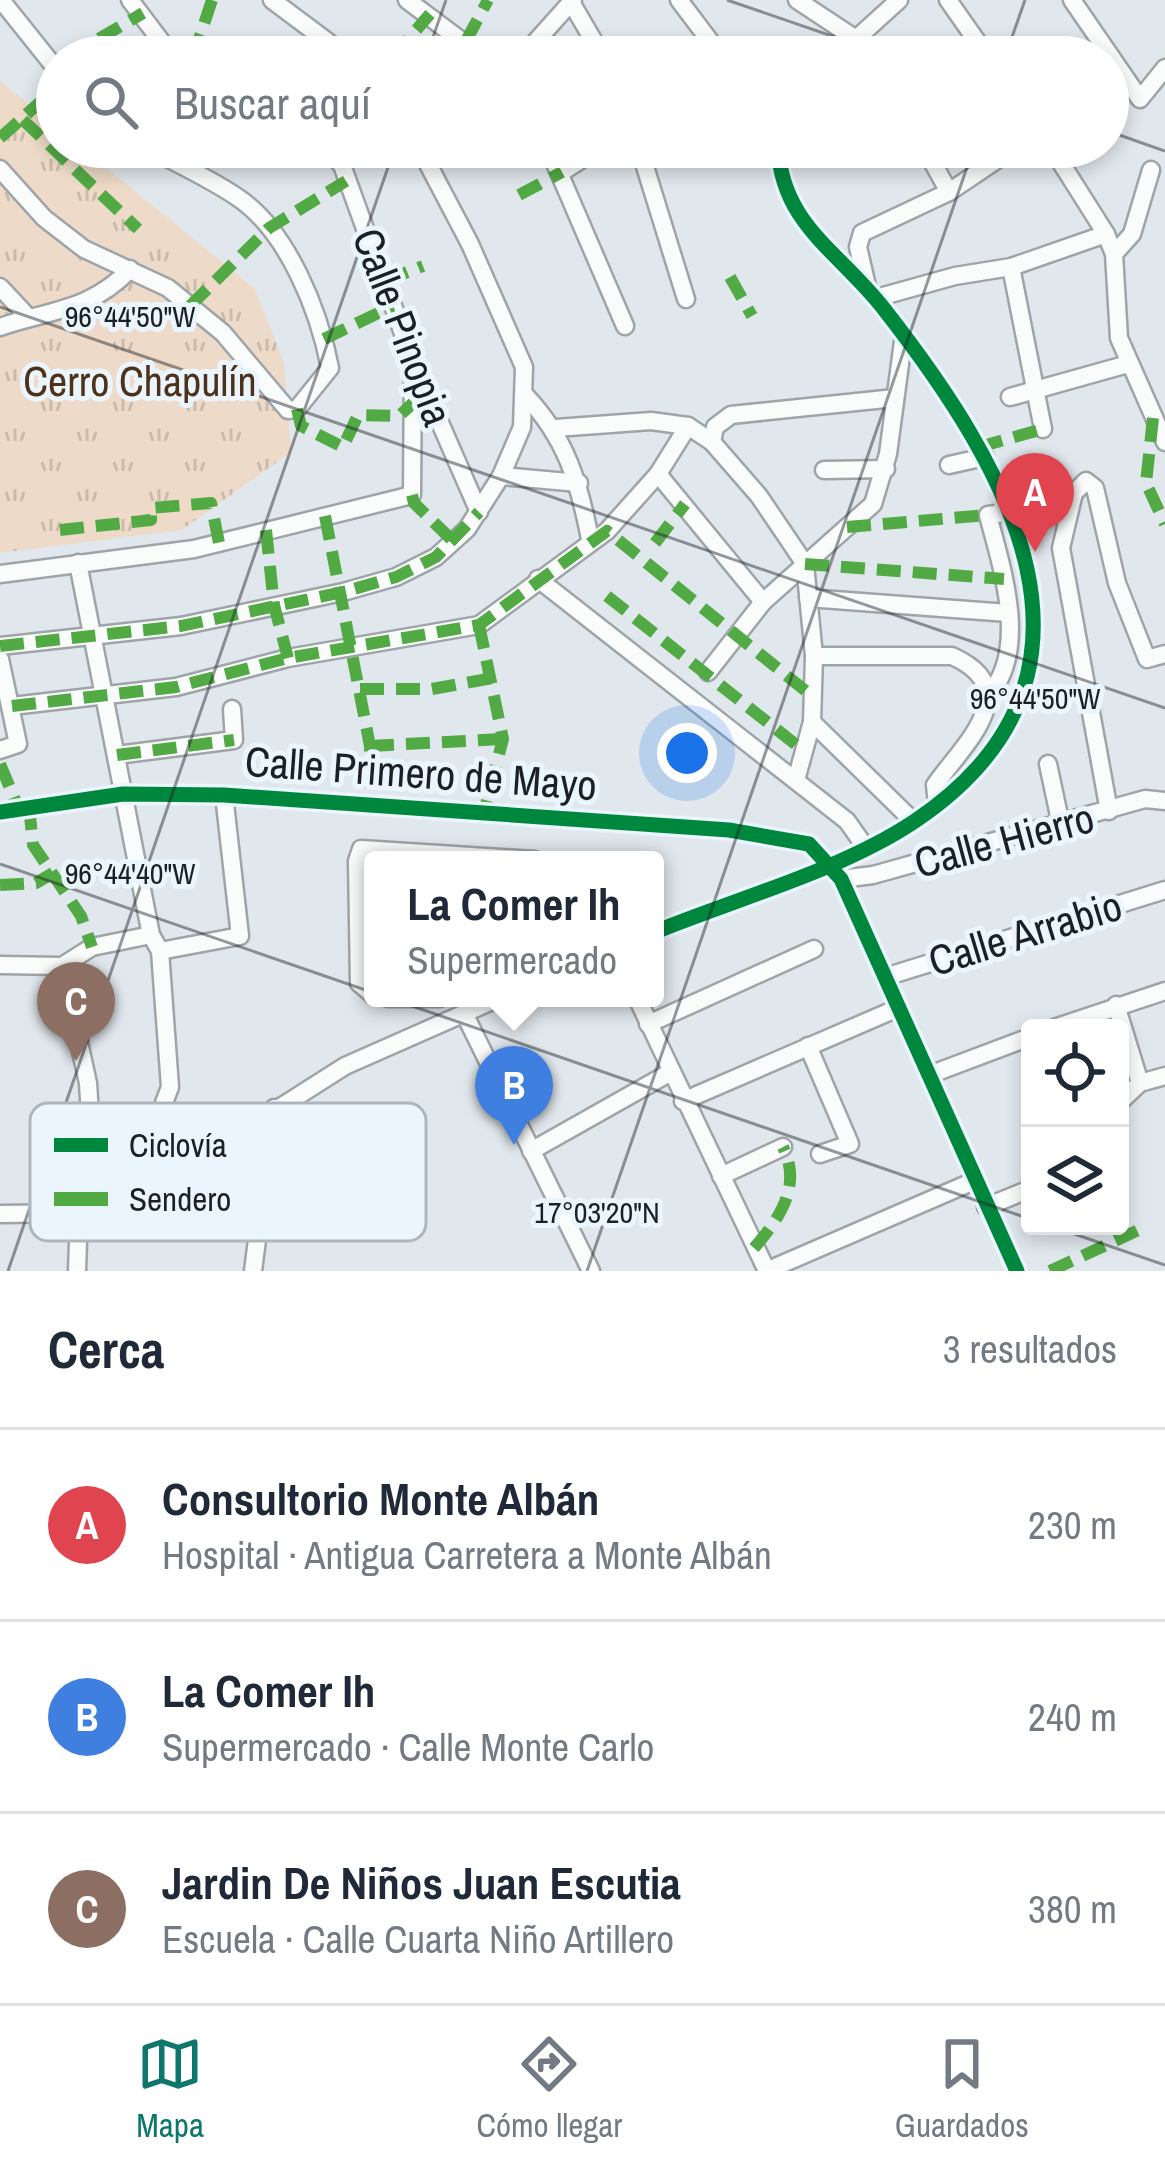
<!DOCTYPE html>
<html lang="es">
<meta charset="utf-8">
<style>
body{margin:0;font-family:"Archivo Narrow",sans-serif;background:#f2f2f3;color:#1f2937}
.controls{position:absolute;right:36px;bottom:36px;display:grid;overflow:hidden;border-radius:12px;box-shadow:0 6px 18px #0003}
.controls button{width:108px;height:108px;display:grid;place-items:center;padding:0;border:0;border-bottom:3px solid #e0e1e3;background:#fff;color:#1f2937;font:60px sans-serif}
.you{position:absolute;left:687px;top:753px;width:42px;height:42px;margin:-30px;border:9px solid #fff;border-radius:50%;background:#1a73e8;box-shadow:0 0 0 18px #1a73e833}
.badge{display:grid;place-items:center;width:78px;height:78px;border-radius:50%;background:#0f766e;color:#fff;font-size:39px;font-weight:700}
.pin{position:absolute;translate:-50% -99px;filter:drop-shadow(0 3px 6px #0008)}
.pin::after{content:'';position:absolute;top:63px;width:42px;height:36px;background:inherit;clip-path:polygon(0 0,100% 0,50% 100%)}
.popup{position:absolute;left:364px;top:851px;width:300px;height:156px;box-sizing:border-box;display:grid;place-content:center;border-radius:12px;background:#fff;filter:drop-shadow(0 3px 9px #0005);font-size:39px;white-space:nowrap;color:#747a83}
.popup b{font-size:45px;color:#1f2937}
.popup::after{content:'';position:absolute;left:50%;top:100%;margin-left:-24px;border:24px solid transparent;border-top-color:#fff}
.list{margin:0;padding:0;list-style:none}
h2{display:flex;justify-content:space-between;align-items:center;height:156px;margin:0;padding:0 48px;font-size:51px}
h2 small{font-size:39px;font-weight:400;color:#747a83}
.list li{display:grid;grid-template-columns:78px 1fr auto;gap:36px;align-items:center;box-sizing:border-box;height:192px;padding:0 48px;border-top:3px solid #e0e1e3}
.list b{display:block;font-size:45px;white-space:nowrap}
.list p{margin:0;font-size:39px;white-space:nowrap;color:#747a83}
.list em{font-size:39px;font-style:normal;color:#747a83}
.icon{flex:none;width:66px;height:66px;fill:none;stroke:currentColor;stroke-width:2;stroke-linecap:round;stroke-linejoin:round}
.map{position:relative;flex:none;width:1165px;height:1271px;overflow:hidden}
.search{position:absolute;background:#fff;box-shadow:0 6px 18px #0003;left:36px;right:36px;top:36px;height:132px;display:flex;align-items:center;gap:30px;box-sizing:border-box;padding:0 42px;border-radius:66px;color:#747a83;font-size:45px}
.sheet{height:732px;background:#fff}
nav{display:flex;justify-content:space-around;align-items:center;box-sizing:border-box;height:168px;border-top:3px solid #e0e1e3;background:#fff;font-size:33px;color:#747a83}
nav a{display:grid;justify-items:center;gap:6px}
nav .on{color:#0f766e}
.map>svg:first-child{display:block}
</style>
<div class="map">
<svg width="1165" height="1271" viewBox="0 0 1165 1271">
<defs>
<pattern id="grass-tufts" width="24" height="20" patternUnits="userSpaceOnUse" patternTransform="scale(3)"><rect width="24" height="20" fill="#eddac8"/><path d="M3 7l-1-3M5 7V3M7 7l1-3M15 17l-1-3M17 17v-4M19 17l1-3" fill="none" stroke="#cbbbac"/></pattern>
</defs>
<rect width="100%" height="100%" fill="#e1e8ed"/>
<path fill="url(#grass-tufts)" d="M0 81 57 127V147H81L255 289 284 363 291 452 182 530 0 553Z"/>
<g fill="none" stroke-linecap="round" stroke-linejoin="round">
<g stroke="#9ea4a8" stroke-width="21">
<g id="minor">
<path d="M1 0 57 70"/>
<path d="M130 0 173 57"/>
<path d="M272 0 348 57"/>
<path d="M407 0 483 57"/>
<path d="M679 0 722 57"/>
<path d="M797 0 856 39 867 57"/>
<path d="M948 0 988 57"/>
<path d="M1072 0 1140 99 1165 68"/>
<path d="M571 2 603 57"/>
<path d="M856 39 899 0"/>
<path d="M522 57 573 0"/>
<path d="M323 147 342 165 413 361 479 512"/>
<path d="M548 147 625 326"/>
<path d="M639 147 686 299"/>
<path d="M924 147 949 192"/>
<path d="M1051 147 1106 234 1114 254 1119 338 1165 442"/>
<path d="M0 169 44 218 84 249 168 288 223 333 288 410 297 409 330 368C319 311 288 231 237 197 209 178 176 163 146 147"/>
<path d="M562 172 601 147"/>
<path d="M1114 254 1132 234 1151 170"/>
<path d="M1011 267 1043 429"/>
<path d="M867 286 858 247 862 233 949 192 1016 147"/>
<path d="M0 287 28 317"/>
<path d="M876 298 955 276 1011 267 1106 234"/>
<path d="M0 327C50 310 92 310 130 269"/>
<path d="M525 395C566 438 579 482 590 539"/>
<path d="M1010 397 1128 364"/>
<path d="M556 428 651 421 688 426 712 442 759 496 805 564 814 656 812 722 796 780"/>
<path d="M712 442 715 427 731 415 895 398"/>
<path d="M949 465 985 457"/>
<path d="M824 470 886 469"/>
<path d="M658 474 763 602"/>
<path d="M501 476 579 483"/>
<path d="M78 563 151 935 160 951 170 1087 126 1203"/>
<path d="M0 574 194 549 412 495 413 361"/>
<path d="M538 579 847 821 866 848"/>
<path d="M808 598 1008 613"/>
<path d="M0 646 181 626 343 592 396 577 436 557 467 529 501 476 522 427 524 367 470 244 419 147"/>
<path d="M814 656H952C1028 690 961 747 935 785L937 804"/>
<path d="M0 659 18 744 0 750"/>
<path d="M708 672 763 602 873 504 888 454 904 334"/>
<path d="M987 697C1030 651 1002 569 988 515L1012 512"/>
<path d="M12 706 176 687 288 658 479 625 607 531 658 474 688 426"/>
<path d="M812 722 914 822"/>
<path d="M117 755 234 740 232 709"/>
<path d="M1048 764 1061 825"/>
<path d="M1109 811 1061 548 1074 493 1086 481 1095 488 1117 583 1147 659 1165 654"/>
<path d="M0 812 123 794 224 795 729 830 809 844 841 879 1017 1271"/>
<path d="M841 879 873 875 1145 799 1165 801"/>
<path d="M655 932C738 898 842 870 915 821 1132 675 1007 466 884 309 839 251 782 225 778 147"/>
<path d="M160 951 240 936 224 795"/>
<path d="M0 965 62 966 92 947 151 935"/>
<path d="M62 966 88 1083 92 1147"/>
<path d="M885 977 1165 890"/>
<path d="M373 995 359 983 357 861 361 849 535 860"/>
<path d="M388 998H440"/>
<path d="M637 998 767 1271"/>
<path d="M1116 1005 1140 1083"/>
<path d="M464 1013 591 1271"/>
<path d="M648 1024 814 949"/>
<path d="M1054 1028 1165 991"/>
<path d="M808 1046 850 1144 820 1154"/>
<path d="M929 1075 1030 1037"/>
<path d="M683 1101 898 1008"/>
<path d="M1120 1102 1140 1083 1165 1076"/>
<path d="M531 1151 671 1072"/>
<path d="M721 1176 783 1147"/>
<path d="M986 1207 1030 1189"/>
<path d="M0 1214 79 1213 136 1199 345 1066 499 998"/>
<path d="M77 1271 79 1213"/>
<path d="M253 1271 274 1108"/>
<path d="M766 1271 974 1181"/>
</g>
</g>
<use href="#minor" stroke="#fafcfc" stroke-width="16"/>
<g stroke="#52aa44" stroke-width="12" stroke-dasharray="24 12" stroke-linecap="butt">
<path d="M466 41 488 0"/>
<path d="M68 57 143 13"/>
<path d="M193 57 212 0"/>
<path d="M393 57 430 14"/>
<path d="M23 120 138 229"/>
<path d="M0 138 57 87"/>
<path d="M519 195 562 172"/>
<path d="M730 277 752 316"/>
<path d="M385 281 423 266"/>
<path d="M190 306 269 228 346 181"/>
<path d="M324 339 393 306"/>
<path d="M297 409 301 426 343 447 358 415 399 416 413 403"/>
<path d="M1153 418 1146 483 1165 524"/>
<path d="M979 447 1043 429"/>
<path d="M412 495 414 503 455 543"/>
<path d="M325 516 370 746 369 804"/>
<path d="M847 527 988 515"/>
<path d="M60 530 151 520V508L211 503 219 543"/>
<path d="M266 530 274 605 288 658"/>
<path d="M655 543 685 504"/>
<path d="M805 564 1004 579"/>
<path d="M607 596 804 751"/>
<path d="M479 625 503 739 484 812"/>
<path d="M0 646 181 626 343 592 396 577 436 557 479 512"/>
<path d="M360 689H432L493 678"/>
<path d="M12 706 176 687 288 658 479 625 607 531 812 696"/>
<path d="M370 746 503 739"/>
<path d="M117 755 234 740"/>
<path d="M0 764 18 807"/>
<path d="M29 806 33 845 81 916 92 947"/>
<path d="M0 885 36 883 53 873"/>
<path d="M754 1248C780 1218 802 1186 783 1147"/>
<path d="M1050 1271 1145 1227"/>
</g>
<g stroke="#ebf5fe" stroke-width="22">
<g id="cycleway">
<path d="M0 812 123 794 224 795 729 830 809 844 841 879 1017 1271"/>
<path d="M655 932C738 898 842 870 915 821 1132 675 1007 466 884 309 839 251 782 225 778 147"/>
</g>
</g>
<use href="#cycleway" stroke="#00873e" stroke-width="15"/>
</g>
<path fill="none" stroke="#1b2024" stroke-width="3" stroke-opacity="0.45" d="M727 0 893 57M426 57 446 0M1005 57 1025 0M1108 131 1165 151M0 307 1165 708M0 864 1030 1219M1051 1226 1165 1265M8 1271 395 147M587 1271 974 147"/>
<g text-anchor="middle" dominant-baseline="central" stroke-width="10" stroke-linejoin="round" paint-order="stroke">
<g font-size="42" fill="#1b2024" stroke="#ebf5fe">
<text transform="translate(403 327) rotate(69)">Calle Pinopia</text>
<text transform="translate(421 773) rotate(4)">Calle Primero de Mayo</text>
<text transform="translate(1004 840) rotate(-15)">Calle Hierro</text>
<text transform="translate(1025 933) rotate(-17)">Calle Arrabio</text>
</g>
<g font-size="42" fill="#4d3219" stroke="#ebf5fe">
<text x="140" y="381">Cerro Chapulín</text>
</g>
</g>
<rect x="30" y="1103" width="396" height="138" rx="18" fill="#ebf5fe" stroke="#adb5bd" stroke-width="3"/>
<rect x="54" y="1138" width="54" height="14" fill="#00873e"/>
<rect x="54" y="1192" width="54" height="14" fill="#52aa44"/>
<g font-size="33" fill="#1b2024">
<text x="129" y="1157">Ciclovía</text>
<text x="129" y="1211">Sendero</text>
</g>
<g font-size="30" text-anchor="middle" fill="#1b2024" stroke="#ebf5fe" stroke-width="10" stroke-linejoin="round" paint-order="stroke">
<text x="130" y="327">96°44'50"W</text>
<text x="1035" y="709">96°44'50"W</text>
<text x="130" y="884">96°44'40"W</text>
<text x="597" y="1223">17°03'20"N</text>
</g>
</svg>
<div class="controls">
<button><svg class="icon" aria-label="locate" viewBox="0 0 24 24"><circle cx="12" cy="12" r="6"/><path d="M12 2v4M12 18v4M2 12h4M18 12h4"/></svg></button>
<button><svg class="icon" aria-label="layers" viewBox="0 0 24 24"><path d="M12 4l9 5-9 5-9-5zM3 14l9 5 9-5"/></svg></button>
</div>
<div class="you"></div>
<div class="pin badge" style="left:1035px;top:552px;background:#e0444e">A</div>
<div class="pin badge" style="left:514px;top:1145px;background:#3f7fe0">B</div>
<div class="popup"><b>La Comer Ih</b>Supermercado</div>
<div class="pin badge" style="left:76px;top:1061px;background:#8d6e63">C</div>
<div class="search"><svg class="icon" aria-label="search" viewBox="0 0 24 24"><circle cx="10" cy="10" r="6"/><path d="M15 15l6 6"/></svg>Buscar aquí</div>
</div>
<section class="sheet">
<h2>Cerca<small>3 resultados</small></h2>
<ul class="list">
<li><span class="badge" style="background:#e0444e">A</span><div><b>Consultorio Monte Albán</b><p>Hospital · Antigua Carretera a Monte Albán</p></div><em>230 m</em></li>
<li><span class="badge" style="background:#3f7fe0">B</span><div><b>La Comer Ih</b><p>Supermercado · Calle Monte Carlo</p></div><em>240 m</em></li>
<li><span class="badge" style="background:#8d6e63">C</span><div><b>Jardin De Niños Juan Escutia</b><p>Escuela · Calle Cuarta Niño Artillero</p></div><em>380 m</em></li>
</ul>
</section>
<nav>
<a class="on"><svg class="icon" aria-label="map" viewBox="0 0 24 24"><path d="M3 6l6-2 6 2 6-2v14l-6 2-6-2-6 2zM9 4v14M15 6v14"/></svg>Mapa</a>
<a><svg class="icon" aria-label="directions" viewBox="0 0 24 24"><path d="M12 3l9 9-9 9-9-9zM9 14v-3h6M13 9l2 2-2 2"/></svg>Cómo llegar</a>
<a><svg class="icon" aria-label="saved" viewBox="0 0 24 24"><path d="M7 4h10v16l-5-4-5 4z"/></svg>Guardados</a>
</nav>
